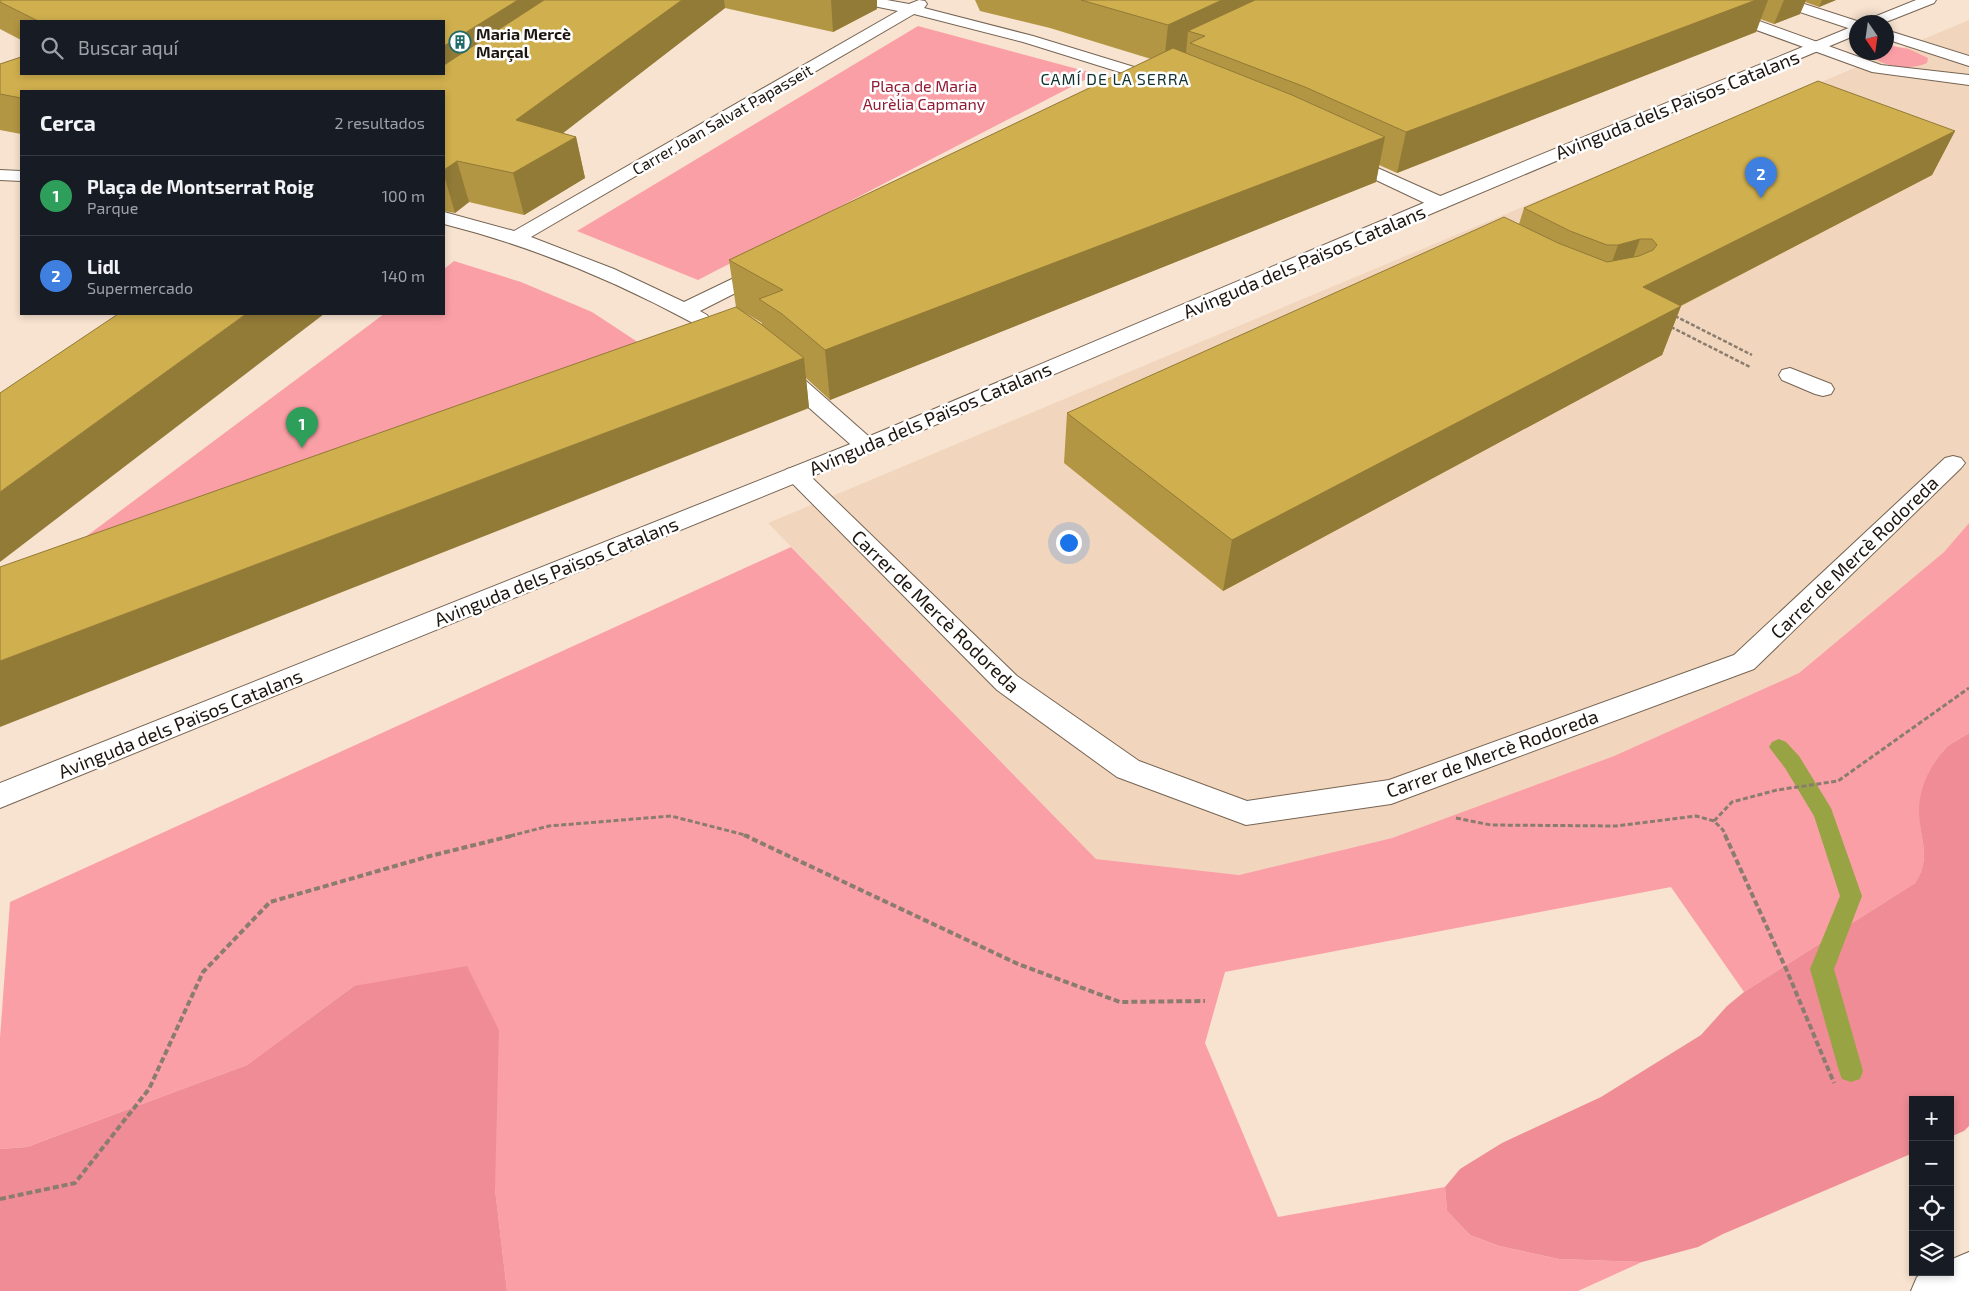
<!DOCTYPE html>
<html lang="es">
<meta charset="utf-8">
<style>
body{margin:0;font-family:"Exo 2",sans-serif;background:#242831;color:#f1f3f6}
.controls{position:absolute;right:15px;bottom:15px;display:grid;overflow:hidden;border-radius:0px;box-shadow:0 2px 8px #0003}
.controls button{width:45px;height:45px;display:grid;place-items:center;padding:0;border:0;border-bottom:1px solid #363941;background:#171b24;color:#f1f3f6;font:25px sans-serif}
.compass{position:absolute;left:1849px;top:15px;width:45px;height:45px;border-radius:50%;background:#171b24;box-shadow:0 2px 8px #0003;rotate:167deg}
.you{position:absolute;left:1068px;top:542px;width:18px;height:18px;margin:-12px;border:4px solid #fff;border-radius:50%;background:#1a73e8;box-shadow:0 0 0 8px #1a73e833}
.badge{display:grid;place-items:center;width:32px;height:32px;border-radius:50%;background:#ea580c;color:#fff;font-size:16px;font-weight:700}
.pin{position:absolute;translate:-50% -41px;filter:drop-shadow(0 1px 2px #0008)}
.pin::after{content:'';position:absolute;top:26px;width:18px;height:15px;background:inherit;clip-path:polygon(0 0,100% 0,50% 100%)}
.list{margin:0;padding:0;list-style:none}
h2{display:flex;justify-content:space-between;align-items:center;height:65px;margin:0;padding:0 20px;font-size:21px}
h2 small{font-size:16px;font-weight:400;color:#9ea1a6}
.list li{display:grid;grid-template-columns:32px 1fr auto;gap:15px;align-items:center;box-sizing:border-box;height:80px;padding:0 20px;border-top:1px solid #363941}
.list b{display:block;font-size:19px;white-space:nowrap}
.list p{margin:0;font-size:16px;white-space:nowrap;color:#9ea1a6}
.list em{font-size:16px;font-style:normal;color:#9ea1a6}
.icon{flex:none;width:28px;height:28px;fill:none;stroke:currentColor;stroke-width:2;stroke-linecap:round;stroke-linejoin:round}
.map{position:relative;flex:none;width:1969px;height:1291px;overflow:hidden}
.search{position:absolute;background:#171b24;box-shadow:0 2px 8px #0003;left:20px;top:20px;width:425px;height:55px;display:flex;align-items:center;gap:12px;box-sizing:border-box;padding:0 18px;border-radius:0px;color:#9ea1a6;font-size:19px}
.panel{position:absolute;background:#171b24;box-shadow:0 2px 8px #0003;left:20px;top:90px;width:425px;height:225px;border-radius:0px}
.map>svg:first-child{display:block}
</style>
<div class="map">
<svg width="1969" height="1291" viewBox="0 0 1969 1291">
<rect width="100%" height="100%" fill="#f8e3d0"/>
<path fill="#f1d6bd" d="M1969 20V523L1944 552 1799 673 1614 756 1392 838 1239 875 1096 859 768 523Z"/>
<g fill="#fb9fa6">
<path d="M918 26 1096 74 698 280 577 231Z"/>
<path d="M1887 45 1909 49 1928 58 1927 63C1911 71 1880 67 1868 53L1886 52Z"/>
<path d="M454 261 521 282 592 312 656 354 80 541 384 314H444V269Z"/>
<path d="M1969 523V733C1962 738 1952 742 1946 748 1927 767 1917 797 1920 823 1923 847 1929 862 1915 883L1744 992 1671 887 1225 972 1205 1043 1278 1217 1445 1187 1447 1211 1470 1235 1499 1246 1559 1259 1642 1262 1578 1291H507L495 1189 354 986 247 1065 27 1147 0 1149V1038L10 902 791 547 1096 859 1239 875 1392 838 1614 756 1799 673 1944 552Z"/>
</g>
<g fill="#f08c95">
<path d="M1969 733V1126L1964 1131 1950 1137V1100H1913V1153L1723 1234 1698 1247 1642 1262 1559 1259 1499 1246 1470 1235 1447 1211 1445 1187 1460 1169 1502 1143 1601 1097 1701 1035 1727 1006 1744 992 1915 883C1933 856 1918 836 1919 808 1920 786 1931 763 1946 748 1952 742 1962 738 1969 733Z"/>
<path d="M467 966 499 1030 495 1189 507 1291H0V1149L27 1147 247 1065 354 986Z"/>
</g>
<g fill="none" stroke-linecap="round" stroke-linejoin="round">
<path fill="#98a444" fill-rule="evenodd" d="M1779 739 1786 742 1799 756 1831 808 1862 896 1834 969 1863 1071 1860 1079 1851 1082 1842 1079 1839 1071 1810 969 1840 896 1814 816 1785 768 1769 747 1772 742Z"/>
<g stroke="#766453" stroke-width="2">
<path id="pedestrian" d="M1790 368 1831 384 1834 389 1831 394 1823 396 1815 394 1782 380 1779 375 1782 370Z"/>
</g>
<g stroke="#766453" stroke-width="2">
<g id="minor">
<path d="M857 0H887L909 4 919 0 925 1 927 4 924 8 1033 36 1170 78 1172 81 1170 84H1158L1023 42 914 14 531 237 614 269 684 302 761 265 768 263 775 265 778 269 775 273 700 311 707 315 710 319 707 323 700 325 693 323C613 280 531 246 444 224V212L514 231 898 11 859 3Z"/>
<path d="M1680 0H1701L1881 65 1969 75V85L1872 72 1682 3Z"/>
<path d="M1771 0H1792L1860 22H1856V30L1851 29 1773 3Z"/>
<path d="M1886 30 1969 56V66L1886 39Z"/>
<path d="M1344 153 1447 199 1449 203 1447 207 1440 209 1433 207 1338 162 1335 158 1338 154Z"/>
<path d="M0 170 21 171V181L0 180Z"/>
<path d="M780 363 788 365 874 441 878 446 874 451 866 453 858 451 772 375 769 370 772 365Z"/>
<path d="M1953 456 1961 458 1965 463 1961 468 1754 669 1391 804 1246 825 1117 777 997 690 783 474 787 469 795 467 803 469 1017 676 1139 761 1247 801 1389 780 1734 655 1945 458Z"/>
</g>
</g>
<g stroke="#766453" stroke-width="2">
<g id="tertiary">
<path d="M1916 0H1936L1934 3 1886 22H1867L1869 19Z"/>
<path d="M1856 25V35L1447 207 874 451 0 808V783L858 441 1433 199Z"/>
</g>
</g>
<g stroke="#766453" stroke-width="2">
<path id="motorway" d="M1969 1252V1291H1911L1917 1277 1926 1272H1950V1260Z"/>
</g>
<g stroke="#8a7c6f" stroke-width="2.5" stroke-dasharray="4 2" stroke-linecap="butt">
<path d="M1675 316 1752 355"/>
<path d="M1671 327 1750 367"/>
</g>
<g stroke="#8a7c6f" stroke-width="3" stroke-dasharray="5 2.5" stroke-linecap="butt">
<path d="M1456 818 1491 825 1616 826 1696 816 1714 821 1723 830 1726 836"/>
<path d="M1714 821 1732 802 1777 790 1838 781 1969 688"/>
<path d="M510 836 549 826 671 816 749 836"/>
</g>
<g stroke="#8a7c6f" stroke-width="4" stroke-dasharray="6 3" stroke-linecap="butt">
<path d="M744 835 1018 964 1120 1002 1205 1001"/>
<path d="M1725 835 1787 971 1834 1083"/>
<path d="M0 1199 75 1183 149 1089 203 972 270 902 430 856 515 835"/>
</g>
<use href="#pedestrian" fill="#fff" fill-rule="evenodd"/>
<use href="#minor" fill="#fff" fill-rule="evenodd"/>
<use href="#tertiary" fill="#fff" fill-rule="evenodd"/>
<use href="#motorway" fill="#fff" fill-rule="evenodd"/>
</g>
<g fill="#b39643" fill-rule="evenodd">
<path d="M0 0H877V9L833 32 725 8 562 133 576 137 585 178 524 215 469 202 455 213 444 211V91H21V134L0 130V64L444 21H21V40L0 29Z"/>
<path d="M975 0H1836L1819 7 1805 2 1800 14 1774 24 1760 19 1756 32 1397 173 1379 165 1376 182 830 400 806 378 809 408 736 307 729 260 1151 59 1050 28 980 11ZM744 312 762 323V324Z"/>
<path d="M1955 131 1932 175 1681 306 1662 355 1223 591 1064 463 1067 413 1519 224 1524 208Z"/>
</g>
<g fill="#927a37">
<path d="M518 0H584L444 74V46Z"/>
<path d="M682 0H724L725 8 527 161 516 120Z"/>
<path d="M831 0H877V9L833 32Z"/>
<path d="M1222 0H1295L1205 36 1188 31 1186 53 1164 63 1168 25Z"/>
<path d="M1756 0H1768L1756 32 1397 173 1406 132Z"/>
<path d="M1784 0H1806L1800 14 1774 24Z"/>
<path d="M1822 0H1836L1819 7Z"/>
<path d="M1955 131 1932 175 1624 335 1643 287Z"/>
<path d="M576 137 585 178 524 215 513 173Z"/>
<path d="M1385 137 1376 182 830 400 825 350Z"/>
<path d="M457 161 469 202 455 213 444 175V170Z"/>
<path d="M1640 239 1623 286 1601 293 1618 245Z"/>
<path d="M1681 306 1662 355 1223 591 1232 540Z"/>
<path d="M246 314H324L0 562V492Z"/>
<path d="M804 358 809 408 0 727V661Z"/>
</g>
<g fill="#d0af4e" stroke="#927a37">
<path d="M0 0H518L444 46V21H38L0 2Z"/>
<path d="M544 0H682L516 120 576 137 513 173 457 161 444 170V91H21V98L0 94V64L21 57V74H444V65Z"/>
<path d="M1081 0H1222L1168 25Z"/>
<path d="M1255 0H1756L1406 132 1305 87 1190 43 1205 36 1188 31Z"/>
<path d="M1173 48 1292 95 1385 137 825 350 782 314 759 299 783 290 729 260Z"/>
<path d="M1818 81 1955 131 1643 287 1681 306 1232 540 1067 413 1504 217 1558 243 1607 262 1639 256 1653 250 1657 245 1652 239H1640L1618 245H1607L1570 231 1524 208Z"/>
<path d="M736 307 762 325 804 358 0 661V567Z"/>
<path d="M118 314H246L0 492V393Z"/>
</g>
<defs>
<g id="building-ring" transform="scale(1.125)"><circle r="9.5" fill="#fff" stroke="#216c69" stroke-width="1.5"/><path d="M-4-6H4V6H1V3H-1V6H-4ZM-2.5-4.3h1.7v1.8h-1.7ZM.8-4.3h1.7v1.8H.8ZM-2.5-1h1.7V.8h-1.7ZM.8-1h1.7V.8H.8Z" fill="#216c69"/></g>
</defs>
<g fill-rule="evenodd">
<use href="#building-ring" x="460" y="42"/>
</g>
<g text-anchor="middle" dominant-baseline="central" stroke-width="5" stroke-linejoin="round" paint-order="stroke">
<g font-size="16" font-weight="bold" fill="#1d160f" stroke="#fff" text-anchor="start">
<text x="476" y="33">Maria Mercè<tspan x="476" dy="18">Marçal</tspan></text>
</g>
<g font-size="16" letter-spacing="1" fill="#103331" stroke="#fff">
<text x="1115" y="78">CAMÍ DE LA SERRA</text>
</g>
<g font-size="16" fill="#911c35" stroke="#fff">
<text x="924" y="85">Plaça de Maria<tspan x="924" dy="18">Aurèlia Capmany</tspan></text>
</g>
<g font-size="16" fill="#1d160f" stroke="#fff">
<text transform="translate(722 119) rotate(-30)">Carrer Joan Salvat Papasseit</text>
</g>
<g font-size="19" fill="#1d160f" stroke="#fff">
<text transform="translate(1677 104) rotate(-22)">Avinguda dels Països Catalans</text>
<text transform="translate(1304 261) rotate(-23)">Avinguda dels Països Catalans</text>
<text transform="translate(930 418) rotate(-23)">Avinguda dels Països Catalans</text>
<text transform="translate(1854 557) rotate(-44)">Carrer de Mercè Rodoreda</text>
<text transform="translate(556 571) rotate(-22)">Avinguda dels Països Catalans</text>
<text transform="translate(936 611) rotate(44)">Carrer de Mercè Rodoreda</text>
<text transform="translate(180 723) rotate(-22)">Avinguda dels Països Catalans</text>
<text transform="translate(1492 753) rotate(-20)">Carrer de Mercè Rodoreda</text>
</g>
</g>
</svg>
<div class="controls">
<button>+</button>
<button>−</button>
<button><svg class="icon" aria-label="locate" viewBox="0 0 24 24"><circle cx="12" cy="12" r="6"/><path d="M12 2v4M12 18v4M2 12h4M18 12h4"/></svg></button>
<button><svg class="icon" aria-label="layers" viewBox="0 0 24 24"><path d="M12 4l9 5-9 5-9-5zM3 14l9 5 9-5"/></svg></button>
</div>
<svg class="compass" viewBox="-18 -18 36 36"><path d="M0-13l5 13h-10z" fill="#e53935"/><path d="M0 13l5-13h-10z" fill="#9ea1a6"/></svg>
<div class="you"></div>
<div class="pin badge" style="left:302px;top:448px;background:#2e9e5b">1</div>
<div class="pin badge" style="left:1761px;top:198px;background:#3f7fe0">2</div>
<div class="search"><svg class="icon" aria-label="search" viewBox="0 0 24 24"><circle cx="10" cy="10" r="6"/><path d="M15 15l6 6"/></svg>Buscar aquí</div>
<section class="panel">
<h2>Cerca<small>2 resultados</small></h2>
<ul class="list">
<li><span class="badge" style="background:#2e9e5b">1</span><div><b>Plaça de Montserrat Roig</b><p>Parque</p></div><em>100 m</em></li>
<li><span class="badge" style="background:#3f7fe0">2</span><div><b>Lidl</b><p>Supermercado</p></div><em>140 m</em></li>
</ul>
</section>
</div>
